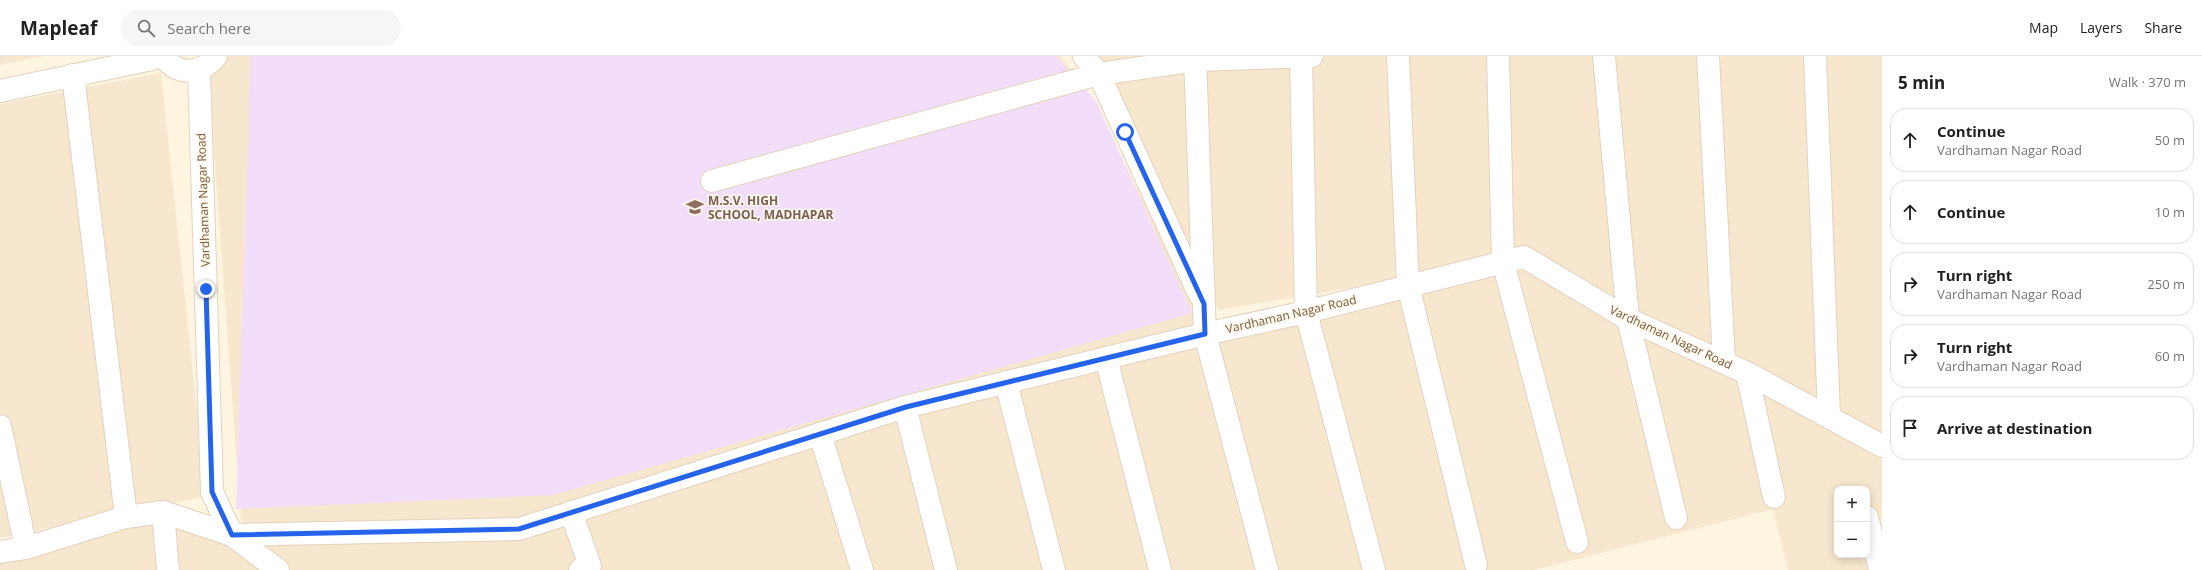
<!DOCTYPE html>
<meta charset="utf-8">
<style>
body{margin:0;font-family:"Open Sans",sans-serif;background:#f6f6f6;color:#202124}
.controls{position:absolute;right:12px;bottom:12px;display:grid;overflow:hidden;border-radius:8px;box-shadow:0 2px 10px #0003}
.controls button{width:36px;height:36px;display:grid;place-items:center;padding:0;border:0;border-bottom:1px solid #e0e0e0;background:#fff;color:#202124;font:20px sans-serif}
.stop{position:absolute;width:12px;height:12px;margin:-9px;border:3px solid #2563eb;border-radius:50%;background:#fff}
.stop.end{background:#2563eb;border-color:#fff;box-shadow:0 1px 4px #0008}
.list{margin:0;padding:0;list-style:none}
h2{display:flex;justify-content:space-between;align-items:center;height:52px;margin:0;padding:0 16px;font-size:17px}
h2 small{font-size:13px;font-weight:400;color:#757577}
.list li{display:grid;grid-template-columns:26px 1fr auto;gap:12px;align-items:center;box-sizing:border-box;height:64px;margin:0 8px 8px;padding:0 8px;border:1px solid #e0e0e0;border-radius:16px}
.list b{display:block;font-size:15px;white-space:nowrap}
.list p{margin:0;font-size:13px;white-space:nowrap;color:#757577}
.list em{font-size:13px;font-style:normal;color:#757577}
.icon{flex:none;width:22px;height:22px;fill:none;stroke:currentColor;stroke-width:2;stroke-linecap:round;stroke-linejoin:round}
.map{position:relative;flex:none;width:1882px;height:514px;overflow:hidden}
header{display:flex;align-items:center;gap:24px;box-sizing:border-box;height:56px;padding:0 20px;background:#fff;border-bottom:1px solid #e0e0e0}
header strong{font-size:19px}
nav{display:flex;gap:22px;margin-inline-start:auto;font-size:14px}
.search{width:280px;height:36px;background:#f6f6f6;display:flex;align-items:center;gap:10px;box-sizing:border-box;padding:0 14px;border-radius:22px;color:#757577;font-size:15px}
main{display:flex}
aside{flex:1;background:#fff}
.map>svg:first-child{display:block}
</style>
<header>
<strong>Mapleaf</strong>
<div class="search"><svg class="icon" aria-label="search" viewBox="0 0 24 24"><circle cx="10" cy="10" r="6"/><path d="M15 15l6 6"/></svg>Search here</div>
<nav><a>Map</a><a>Layers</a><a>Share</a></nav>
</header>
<main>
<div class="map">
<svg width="1882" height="514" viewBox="0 0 1882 514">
<rect width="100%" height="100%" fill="#fef5e1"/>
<g fill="#f7e7ce" fill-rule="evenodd">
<path d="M0 0H43L0 9Z"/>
<path d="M207 0H1060L1078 23 1211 269 1524 214 1882 391V514H1788L1773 453 1535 514H291L241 463ZM1837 433H1867V499H1837Z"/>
<path d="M1078 0H1882V377L1527 202 1219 254 1091 16Z"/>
<path d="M161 17 206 440 0 482V48Z"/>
<path d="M174 452 235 490 261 514H0V487Z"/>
</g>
<path fill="#f2defb" d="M251 0H1056L1096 45 1192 257 553 439 236 453Z"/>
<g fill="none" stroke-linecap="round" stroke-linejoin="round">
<g stroke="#e3d1bc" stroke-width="24">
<g id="minor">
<path d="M163 0C177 21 202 18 216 0"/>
<path d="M1084 0 1099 18 1199 238"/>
<path d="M1195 0 1205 278 1267 514"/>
<path d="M1301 0 1306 256 1374 514"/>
<path d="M1398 0 1408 229 1476 509"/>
<path d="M1498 0 1503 206 1577 486"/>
<path d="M1604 0 1628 263 1676 462"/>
<path d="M1708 0 1724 306"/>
<path d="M1815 0 1829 360"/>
<path d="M199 14 212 436 232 479 519 473 905 351 1205 278 1306 256 1524 201 1628 263 1747 317 1882 390"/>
<path d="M73 19 126 461"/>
<path d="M0 35 152 3 156 0"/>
<path d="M712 125 1099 18 1196 4 1312 0"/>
<path d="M1106 302 1160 514"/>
<path d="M1747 317 1774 441"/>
<path d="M1006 326 1054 514"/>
<path d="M905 351 946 514"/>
<path d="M0 370 26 492"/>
<path d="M820 378 862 514"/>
<path d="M163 456 168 514"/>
<path d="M571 456 590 510 580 514"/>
<path d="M1867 461 1880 514"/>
<path d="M0 496 26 492 126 461 163 456 232 479 278 514"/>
</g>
</g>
<use href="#minor" stroke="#fff" stroke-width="22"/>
</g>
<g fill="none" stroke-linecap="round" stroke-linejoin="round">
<path stroke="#2563eb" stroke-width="5" d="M206 233 212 436 232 479 519 473 906 351 1205 278 1204 248 1125 76"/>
</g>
<defs>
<g id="school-bare" transform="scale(1.38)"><path d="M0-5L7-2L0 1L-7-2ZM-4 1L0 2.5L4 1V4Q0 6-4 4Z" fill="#8d6e63" stroke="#fff8e9" stroke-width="2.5" paint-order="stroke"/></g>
</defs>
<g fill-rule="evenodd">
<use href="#school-bare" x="695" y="151"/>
</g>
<g text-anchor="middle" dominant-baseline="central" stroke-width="3" stroke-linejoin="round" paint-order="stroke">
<g font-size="12" fill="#785b45" stroke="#fff8e9">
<text transform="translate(203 144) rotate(-92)">Vardhaman Nagar Road</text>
<text transform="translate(1291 258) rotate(-13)">Vardhaman Nagar Road</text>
<text transform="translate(1671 281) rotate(25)">Vardhaman Nagar Road</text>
</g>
<g font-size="12" font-weight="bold" fill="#785e54" stroke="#fff8e9" text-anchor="start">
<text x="708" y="144">M.S.V. HIGH<tspan x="708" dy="14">SCHOOL, MADHAPAR</tspan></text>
</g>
</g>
</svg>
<div class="controls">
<button>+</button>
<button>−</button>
</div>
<div class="stop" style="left:1125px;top:76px"></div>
<div class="stop end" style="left:206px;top:233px"></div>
</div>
<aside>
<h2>5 min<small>Walk · 370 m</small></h2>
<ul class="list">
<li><svg class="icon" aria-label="ahead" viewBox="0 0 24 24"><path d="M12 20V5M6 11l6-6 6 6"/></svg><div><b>Continue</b><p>Vardhaman Nagar Road</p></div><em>50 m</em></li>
<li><svg class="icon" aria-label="ahead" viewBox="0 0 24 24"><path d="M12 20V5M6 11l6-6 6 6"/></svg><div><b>Continue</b></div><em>10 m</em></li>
<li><svg class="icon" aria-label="right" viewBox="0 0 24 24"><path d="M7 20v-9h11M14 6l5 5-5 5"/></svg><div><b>Turn right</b><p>Vardhaman Nagar Road</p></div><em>250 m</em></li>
<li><svg class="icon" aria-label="right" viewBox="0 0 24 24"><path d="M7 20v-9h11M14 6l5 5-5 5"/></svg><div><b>Turn right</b><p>Vardhaman Nagar Road</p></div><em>60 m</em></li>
<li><svg class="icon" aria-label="arrive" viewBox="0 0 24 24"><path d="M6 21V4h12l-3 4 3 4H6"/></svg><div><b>Arrive at destination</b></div></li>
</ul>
</aside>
</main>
